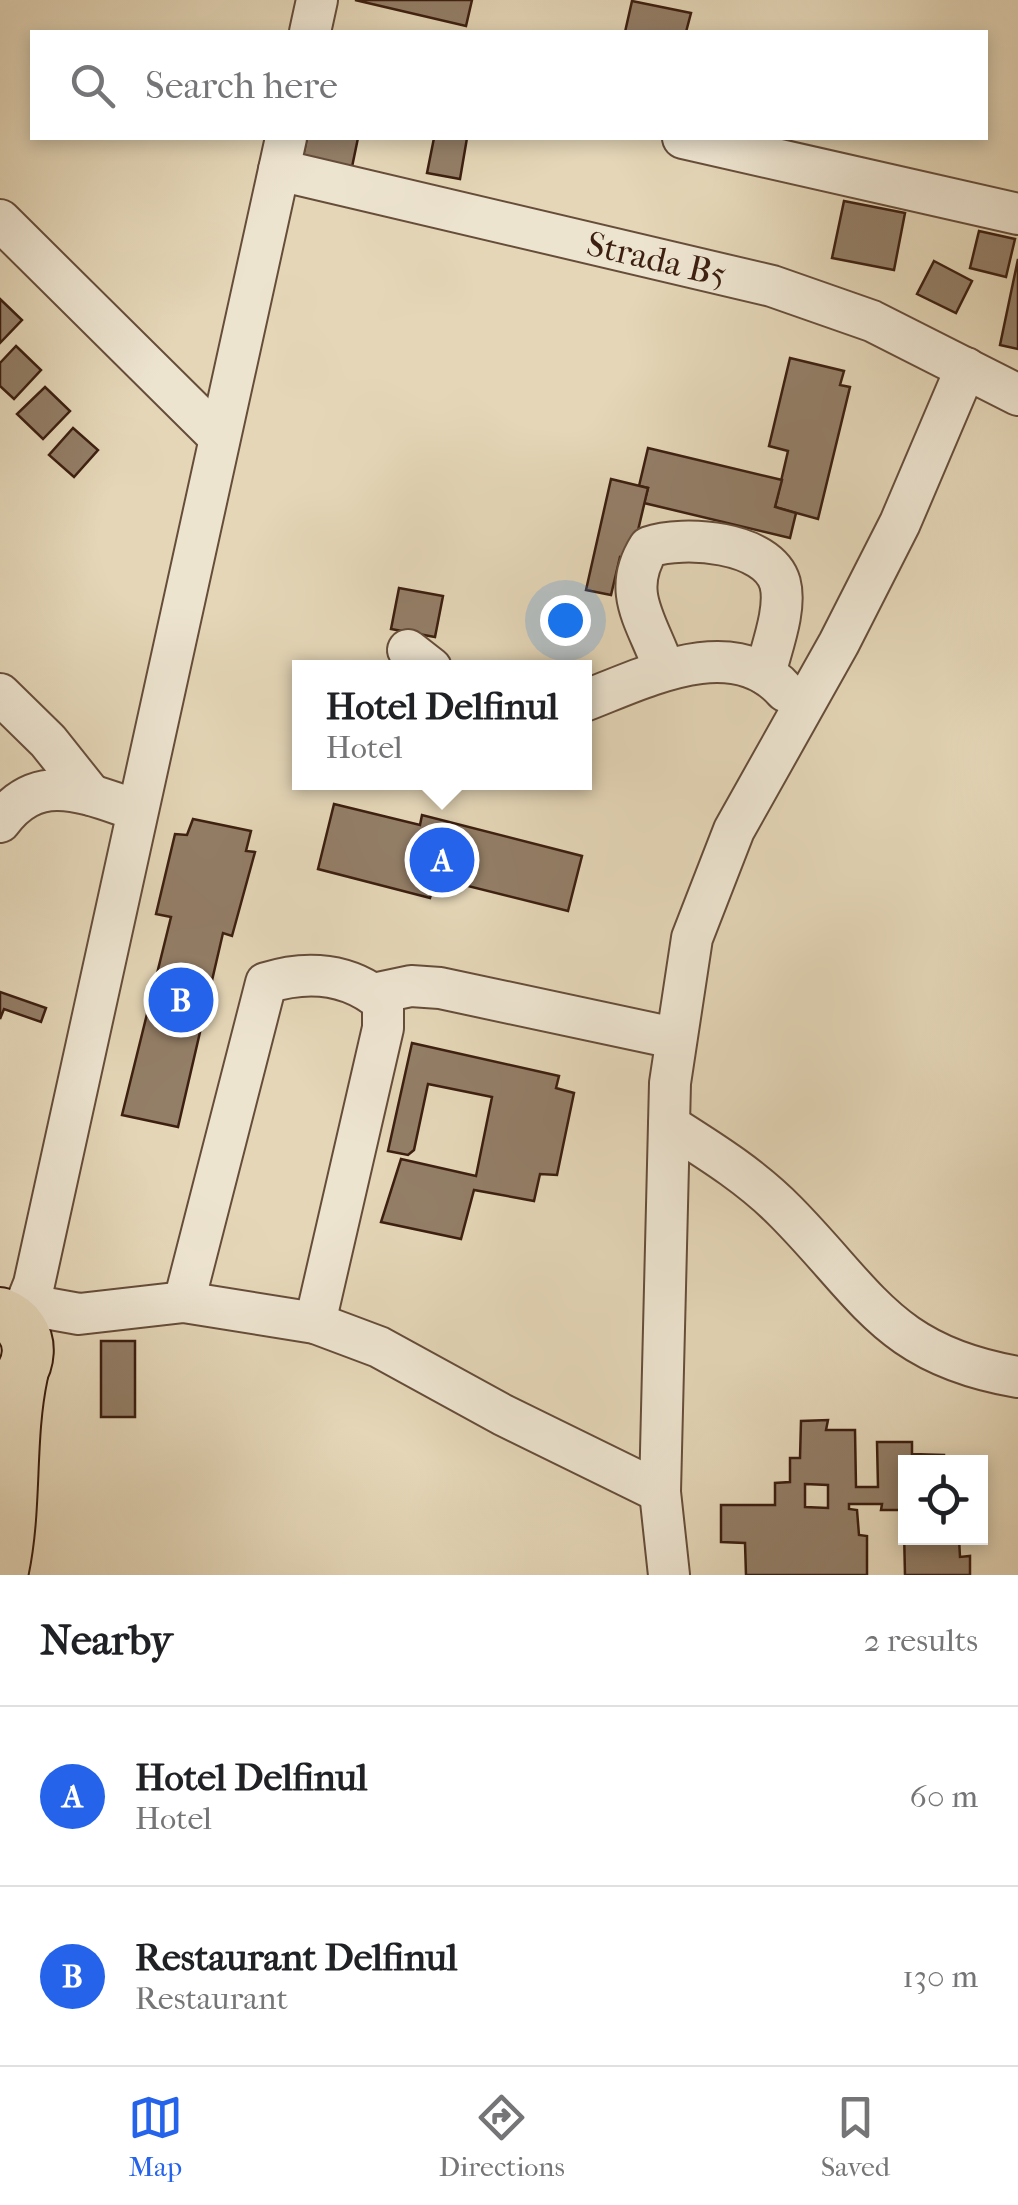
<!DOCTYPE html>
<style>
body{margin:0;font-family:"IM FELL French Canon",serif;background:#f2f2f2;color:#202124}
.controls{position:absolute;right:30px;bottom:30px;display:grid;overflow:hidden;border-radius:0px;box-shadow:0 5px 15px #0003}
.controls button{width:90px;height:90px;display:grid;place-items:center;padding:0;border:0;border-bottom:2px solid #e0e0e0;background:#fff;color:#202124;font:50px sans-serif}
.you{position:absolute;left:565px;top:620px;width:35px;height:35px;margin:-25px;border:8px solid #fff;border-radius:50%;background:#1a73e8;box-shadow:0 0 0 15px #1a73e833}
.badge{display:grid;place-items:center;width:65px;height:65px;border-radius:50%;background:#2563eb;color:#fff;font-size:32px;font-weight:700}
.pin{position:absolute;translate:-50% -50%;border:5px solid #fff;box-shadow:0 2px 10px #0006}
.popup{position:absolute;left:292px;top:660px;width:300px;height:130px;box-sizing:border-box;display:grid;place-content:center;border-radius:0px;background:#fff;filter:drop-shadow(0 2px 8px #0005);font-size:32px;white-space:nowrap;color:#757577}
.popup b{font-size:38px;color:#202124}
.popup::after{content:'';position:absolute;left:50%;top:100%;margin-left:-20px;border:20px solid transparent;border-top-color:#fff}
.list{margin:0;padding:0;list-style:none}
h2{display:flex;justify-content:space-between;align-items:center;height:130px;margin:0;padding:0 40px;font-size:42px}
h2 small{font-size:32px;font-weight:400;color:#757577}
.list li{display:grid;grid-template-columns:65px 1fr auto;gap:30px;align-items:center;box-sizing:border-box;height:180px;padding:0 40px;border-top:2px solid #e0e0e0}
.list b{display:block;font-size:38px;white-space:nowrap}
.list p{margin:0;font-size:32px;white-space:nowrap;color:#757577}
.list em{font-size:32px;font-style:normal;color:#757577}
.icon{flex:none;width:55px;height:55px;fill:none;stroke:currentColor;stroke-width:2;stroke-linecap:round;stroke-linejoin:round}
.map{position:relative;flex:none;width:1018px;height:1575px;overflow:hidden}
.search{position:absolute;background:#fff;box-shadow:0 5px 15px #0003;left:30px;right:30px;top:30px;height:110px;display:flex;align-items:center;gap:25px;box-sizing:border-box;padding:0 35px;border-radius:0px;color:#757577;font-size:38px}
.sheet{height:490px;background:#fff}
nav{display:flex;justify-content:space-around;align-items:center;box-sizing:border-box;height:140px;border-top:2px solid #e0e0e0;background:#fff;font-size:28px;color:#757577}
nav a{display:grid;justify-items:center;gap:5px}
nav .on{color:#2563eb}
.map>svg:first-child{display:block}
</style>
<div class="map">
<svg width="1018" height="1575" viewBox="0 0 1018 1575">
<rect width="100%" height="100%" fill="#e4d6b7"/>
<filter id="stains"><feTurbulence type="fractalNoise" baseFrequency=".002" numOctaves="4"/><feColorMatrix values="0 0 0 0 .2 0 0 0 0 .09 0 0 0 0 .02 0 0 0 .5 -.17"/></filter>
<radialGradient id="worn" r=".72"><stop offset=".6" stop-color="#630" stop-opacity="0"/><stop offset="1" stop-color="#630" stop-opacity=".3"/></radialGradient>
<g fill="#937e67" stroke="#3c1f10" stroke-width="2.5" fill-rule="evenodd">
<path d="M355 0H472L466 26Z"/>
<path d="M632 1 691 13 686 32H625Z"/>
<path d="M307 138H358L352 167 303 156Z"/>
<path d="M434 138H467L460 179 427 173Z"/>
<path d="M844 201 905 213 894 270 832 258Z"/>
<path d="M979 231 1015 239 1006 277 970 268Z"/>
<path d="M1018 259V349L1000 345Z"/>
<path d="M934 261 972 281 956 313 917 294Z"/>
<path d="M0 299 22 320 0 343Z"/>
<path d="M16 346 41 370 14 399 0 386V363Z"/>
<path d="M790 358 844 371 840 385 850 387 818 519 775 507 788 451 769 446Z"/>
<path d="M45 387 70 411 43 439 17 414Z"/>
<path d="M73 428 98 450 74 477 49 455Z"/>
<path d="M648 448 782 480 775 507 796 513 790 538 644 503 648 488 639 486Z"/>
<path d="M611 479 648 488 631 560 620 557 611 595 586 590Z"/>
<path d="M399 588 443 596 435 637 391 629Z"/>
<path d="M334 804 420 825 422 815 582 856 568 911 436 878 430 898 318 869Z"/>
<path d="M193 819 251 831 246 851 255 852 232 936 223 933 178 1127 122 1115 171 917 156 914 175 834 187 835Z"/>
<path d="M0 992 46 1008 41 1022 4 1009 0 1019Z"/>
<path d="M412 1043 559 1076 556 1088 574 1093 557 1175 540 1174 534 1201 474 1190 461 1239 381 1222 401 1159 476 1176 492 1097 428 1084 414 1150 408 1155 388 1151Z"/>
<rect x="101" y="1341" width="34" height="76"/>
<path d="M828 1420 826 1430H855L856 1487H878L877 1442H912V1454L944 1455V1462H906V1510H881L882 1504H849V1509L857 1510 859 1535 867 1536V1575H746L745 1543 721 1542V1505H775V1483L790 1482V1458H800L801 1421ZM805 1484 828 1485V1508L805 1507Z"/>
<path d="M904 1530 906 1538H959L960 1557 970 1556V1575H905Z"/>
</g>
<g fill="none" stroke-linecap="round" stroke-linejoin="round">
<g stroke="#664d3a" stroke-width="44">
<g id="minor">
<path d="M310 32 317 0"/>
<path d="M683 138 1018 214"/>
<path id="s1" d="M279 170 772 286 872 321 1018 395"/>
<path d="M0 220 219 437"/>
<path d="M408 650 431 668"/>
<path d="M664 669C648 622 620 593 649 547 683 535 768 541 780 583 787 609 771 649 765 674"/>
<path d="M0 694 48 741 91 795"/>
<path d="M584 701C642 679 733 631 785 691"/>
<path d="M0 822C38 770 85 793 136 810"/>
<path d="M373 994 411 986 440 988 674 1038"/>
<path d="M669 1125C710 1151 752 1177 786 1212 868 1295 889 1355 1018 1377"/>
<path d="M184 1302 266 983C307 970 349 973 383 1002V1028L315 1323"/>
<path d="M29 1305 79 1314 184 1302 315 1323 379 1347 503 1415 660 1492"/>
<path d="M18 1324 34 1284 286 138"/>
<path d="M669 1575 660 1492 670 1083 692 938 734 830 839 643 900 523 966 368"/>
</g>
</g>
<g stroke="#3c1f10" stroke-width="54">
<g id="major">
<path d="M0 1313C40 1328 34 1376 0 1393"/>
<path d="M2 1575C17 1509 8 1441 22 1375"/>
</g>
</g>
<use href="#minor" stroke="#ede4d0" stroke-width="40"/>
<use href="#major" stroke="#e4d6b7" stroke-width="50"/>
</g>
<g text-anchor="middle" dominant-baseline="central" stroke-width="10" stroke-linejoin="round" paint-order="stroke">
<g font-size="35" fill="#3c1f10" stroke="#ede4d0">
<text stroke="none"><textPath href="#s1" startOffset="388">Strada B5</textPath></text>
</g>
</g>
<rect width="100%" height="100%" filter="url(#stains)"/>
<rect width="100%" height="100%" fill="url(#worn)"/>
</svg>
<div class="controls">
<button><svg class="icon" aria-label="locate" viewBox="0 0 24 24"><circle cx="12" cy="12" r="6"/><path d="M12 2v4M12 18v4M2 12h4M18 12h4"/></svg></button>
</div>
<div class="you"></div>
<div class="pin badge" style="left:442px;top:860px">A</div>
<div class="popup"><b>Hotel Delfinul</b>Hotel</div>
<div class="pin badge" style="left:181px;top:1000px">B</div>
<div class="search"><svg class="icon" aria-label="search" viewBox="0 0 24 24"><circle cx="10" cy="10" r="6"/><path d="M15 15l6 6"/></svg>Search here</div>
</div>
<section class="sheet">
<h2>Nearby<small>2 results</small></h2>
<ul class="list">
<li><span class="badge">A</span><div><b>Hotel Delfinul</b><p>Hotel</p></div><em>60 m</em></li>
<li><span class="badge">B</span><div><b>Restaurant Delfinul</b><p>Restaurant</p></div><em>130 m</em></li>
</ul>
</section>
<nav>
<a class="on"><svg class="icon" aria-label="map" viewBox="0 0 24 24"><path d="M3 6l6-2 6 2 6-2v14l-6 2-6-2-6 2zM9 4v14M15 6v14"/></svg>Map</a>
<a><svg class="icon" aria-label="directions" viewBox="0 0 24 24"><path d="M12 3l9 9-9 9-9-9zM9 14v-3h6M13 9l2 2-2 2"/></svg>Directions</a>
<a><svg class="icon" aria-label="saved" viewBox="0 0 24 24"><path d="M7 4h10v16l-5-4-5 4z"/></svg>Saved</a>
</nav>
